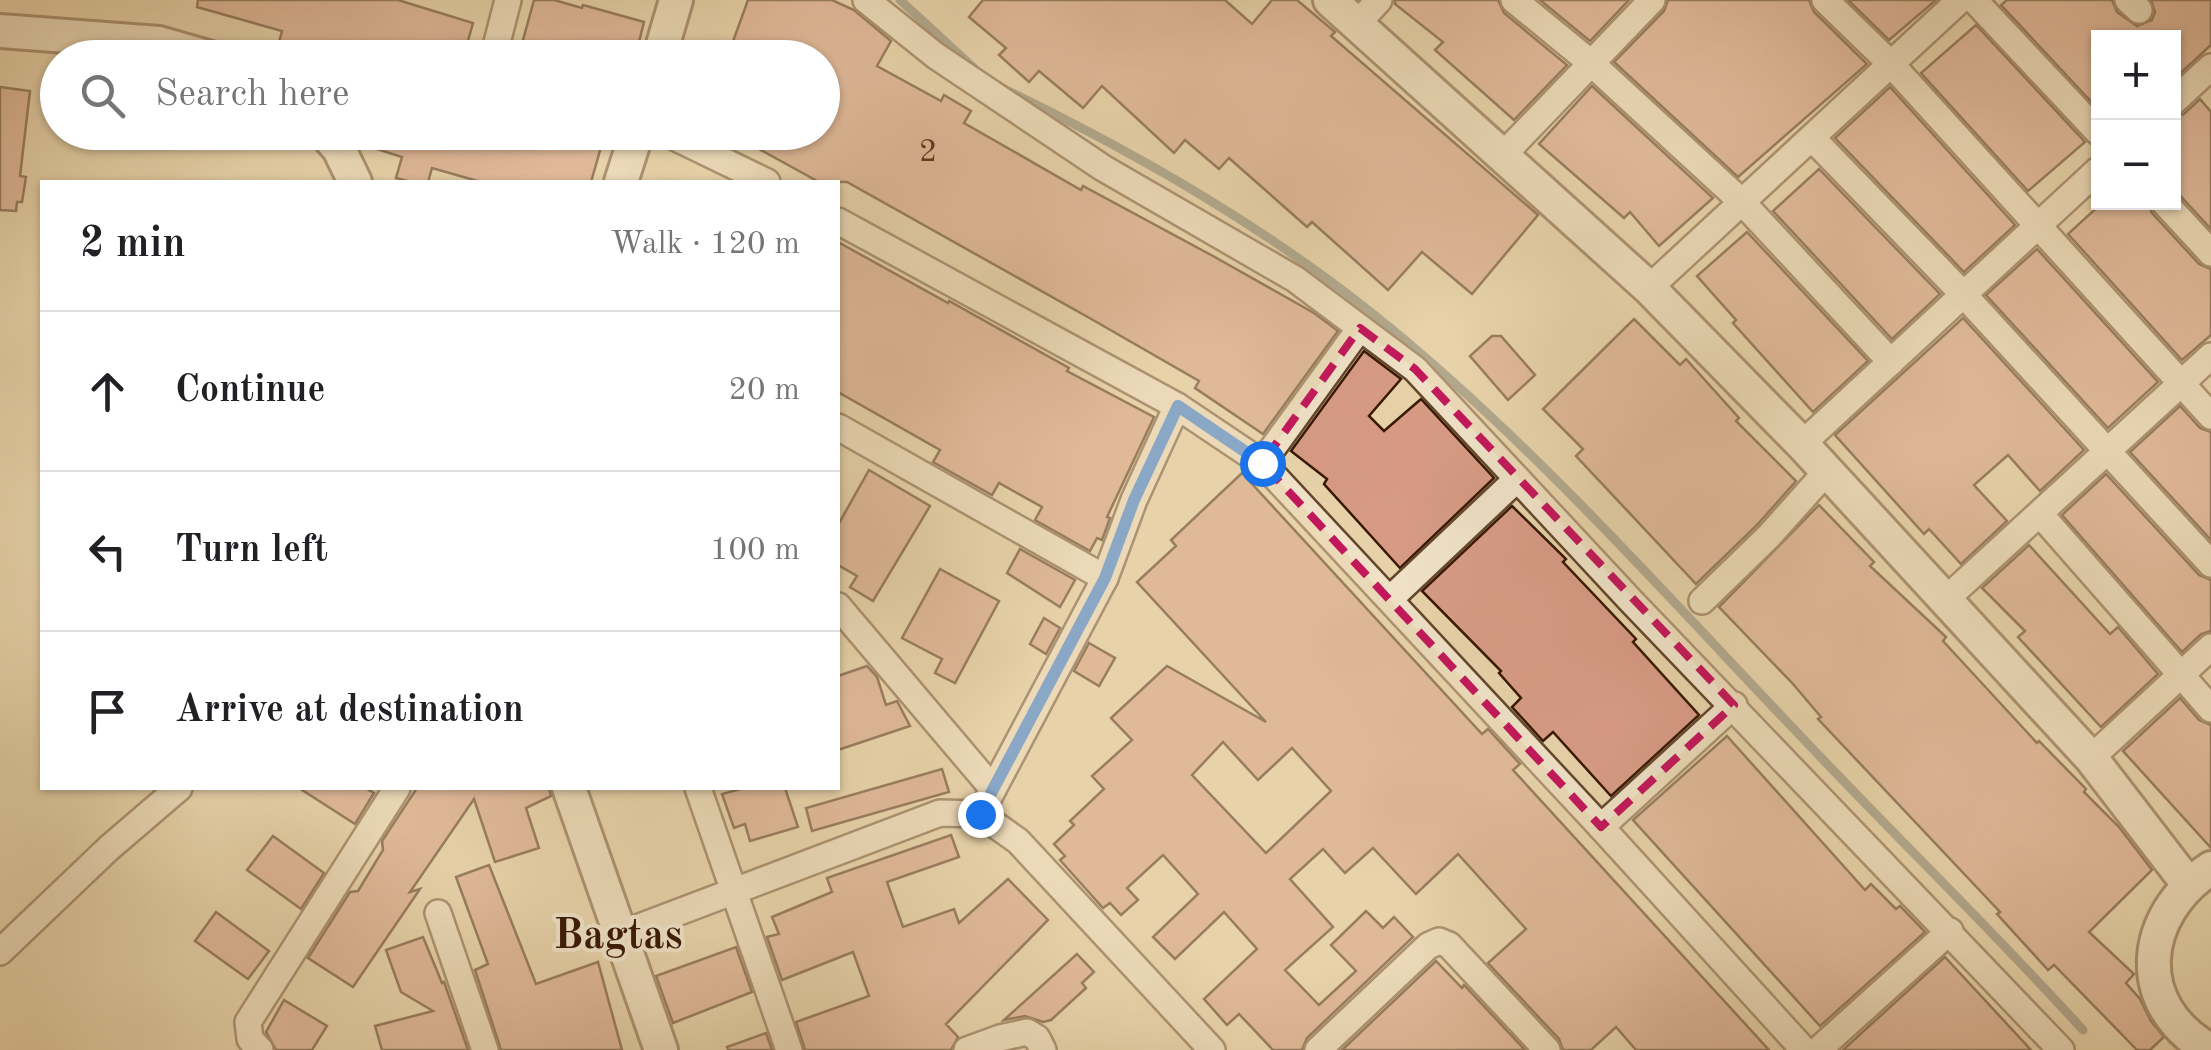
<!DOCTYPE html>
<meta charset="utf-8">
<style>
body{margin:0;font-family:"Old Standard TT",serif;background:#f6f6f6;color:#202124}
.controls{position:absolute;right:30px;top:30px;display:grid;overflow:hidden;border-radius:0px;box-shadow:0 2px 8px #0004}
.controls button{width:90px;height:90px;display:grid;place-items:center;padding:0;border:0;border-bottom:2px solid #e0e0e0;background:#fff;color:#202124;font:50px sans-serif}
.stop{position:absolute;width:30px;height:30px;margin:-22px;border:8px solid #1a73e8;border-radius:50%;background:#fff}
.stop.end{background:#1a73e8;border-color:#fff;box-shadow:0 2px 10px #0008}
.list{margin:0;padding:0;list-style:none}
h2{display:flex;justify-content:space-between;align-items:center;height:130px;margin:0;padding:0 40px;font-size:42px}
h2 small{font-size:32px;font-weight:400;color:#757577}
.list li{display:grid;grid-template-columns:65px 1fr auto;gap:30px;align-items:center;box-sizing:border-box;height:160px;padding:0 40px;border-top:2px solid #e0e0e0}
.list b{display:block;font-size:38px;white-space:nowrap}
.list em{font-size:32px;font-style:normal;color:#757577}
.icon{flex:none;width:55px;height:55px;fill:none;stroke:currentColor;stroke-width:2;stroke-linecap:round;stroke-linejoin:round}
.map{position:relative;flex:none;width:2211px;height:1050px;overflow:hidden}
.search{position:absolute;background:#fff;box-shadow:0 2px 8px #0004;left:40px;top:40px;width:800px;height:110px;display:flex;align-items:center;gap:25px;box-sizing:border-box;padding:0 35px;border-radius:55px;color:#757577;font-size:38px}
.panel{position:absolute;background:#fff;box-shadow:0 2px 8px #0004;left:40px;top:180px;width:800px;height:610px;border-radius:0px}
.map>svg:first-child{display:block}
</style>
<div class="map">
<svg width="2211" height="1050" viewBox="0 0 2211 1050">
<rect width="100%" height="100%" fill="#e7d2a9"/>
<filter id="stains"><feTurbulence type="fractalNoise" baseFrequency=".002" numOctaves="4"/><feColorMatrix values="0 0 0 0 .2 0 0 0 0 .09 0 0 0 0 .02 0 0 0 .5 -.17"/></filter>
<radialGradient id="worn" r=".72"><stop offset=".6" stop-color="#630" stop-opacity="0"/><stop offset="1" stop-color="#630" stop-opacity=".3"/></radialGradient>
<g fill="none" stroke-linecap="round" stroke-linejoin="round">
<g stroke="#72776b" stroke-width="9">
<path d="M900 0 975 69"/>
<path d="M1004 89C1142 156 1276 233 1394 331 1546 457 1675 605 1811 747 1901 842 1995 933 2083 1030"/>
</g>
</g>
<g fill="#d79b85" stroke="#381803" stroke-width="2.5" fill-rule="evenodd">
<path d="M198 0H398L473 23 463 58H302L277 50 282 31 197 7Z"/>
<path d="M534 0H554L582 8 583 5 644 22 635 58H518Z"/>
<path d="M748 0H832L854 10 891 41 877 66 941 101 944 95 971 111 964 123 1081 190 1083 186 1213 256 1314 313 1338 331 1263 434 1195 388 1199 381 1093 320 847 182H819L728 132H822V58H727Z"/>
<path d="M983 0H1225L1252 24 1272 0H1297L1335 32 1331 36 1538 215 1472 294 1422 252 1388 290 1312 222 1307 227 1229 158 1219 169 1185 140 1174 153 1102 86 1083 108 1039 71 1029 82 999 55 1006 48 969 17Z"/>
<path d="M1395 0H1498L1504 13 1567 65 1514 120 1435 50 1443 42 1395 4Z"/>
<path d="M1540 0H1629L1590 41Z"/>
<path d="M1668 0H1809L1814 12 1867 64 1738 177 1614 62 1664 11Z"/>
<path d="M1848 0H1936L1889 40Z"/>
<path d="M2007 0H2112L2117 12 2137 26 2152 20 2155 12 2151 0H2211V45L2174 79V38H2098V109L2001 5Z"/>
<path d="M1976 25 2085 142 2028 191 1921 73Z"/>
<path d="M1592 86 1713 198 1659 246 1630 212 1624 218 1539 144Z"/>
<path d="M0 87 30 91 20 176 26 177 22 202H17L16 211 0 210Z"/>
<path d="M1890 87 2015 225 1964 272 1835 138Z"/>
<path d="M2200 99 2211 112V229L2174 189V117L2184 114Z"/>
<path d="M351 132H576L603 140 591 182H481L432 168 428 182H411L396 178 402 157 358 143Z"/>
<path d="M1819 169 1940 294 1892 339 1773 211Z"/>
<path d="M2103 202H2148L2152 213 2199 264 2211 269V335L2182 360 2068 234Z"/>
<path d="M1747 232 1868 361 1813 412 1733 323 1736 320 1697 276Z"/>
<path d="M838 242 948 303 949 301 1069 368 1067 371 1154 417 1107 517 1110 518 1102 540 1097 538 1090 551 1035 520 1042 507 999 483 992 495 933 462 940 450 838 392Z"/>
<path d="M2037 249 2158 382 2108 428 1986 295Z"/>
<path d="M1963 318 2084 450 2040 491 2008 455 1974 485 2007 521 1961 564 1929 529 1924 534 1835 435Z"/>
<path d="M1634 319 1680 365 1686 359 1739 418 1736 421 1796 481 1757 525 1696 584 1576 456 1583 449 1543 409Z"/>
<path d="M1492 336H1501L1535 375 1508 400 1470 356Z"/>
<path d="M1364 351 1401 379 1369 416 1384 431 1421 399 1494 478 1400 568 1324 484 1327 479 1291 451Z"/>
<path d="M2180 406 2200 428 2211 432V540L2130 452Z"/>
<path d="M869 470 930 506 873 601 850 587 857 576 838 565V525Z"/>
<path d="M1242 473 1482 734 1488 729 1520 764 1513 770 1769 1050H1636L1616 1027 1591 1050H1563L1559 1039 1488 963 1526 929 1458 854 1416 894 1373 848 1345 873 1323 849 1290 879 1333 927 1285 970 1319 1005 1356 971 1331 945 1366 911 1383 928 1394 917 1413 937 1307 1038 1302 1050H1273L1239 1014 1227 1025 1204 999 1257 949 1224 912 1175 959 1153 937 1198 894 1163 855 1127 888 1138 900 1121 915 1110 903 1103 908 1060 860 1065 856 1054 844 1074 825 1070 821 1104 789 1092 776 1132 740 1111 718 1167 666 1266 722 1137 582 1176 546 1171 540ZM1223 742 1258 780 1292 748 1331 791 1266 853 1192 775Z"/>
<path d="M2106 474 2199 575 2211 580V631L2201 634 2182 652 2062 515Z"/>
<path d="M1819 505 1874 562 1870 566 1946 637 1943 641 2037 743 2039 741 2086 789 2084 792 2119 827 2152 870 2089 932 2134 974 2126 983 2140 999 2151 1021 2164 1037 2150 1050H2137L2054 965 2048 970 1997 914 2000 912 1818 719 1821 717 1793 684 1719 607Z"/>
<path d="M1512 506 1566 559 1563 562 1636 639 1633 642 1699 715 1611 796 1553 732 1543 741 1512 707 1521 698 1499 673 1501 671 1422 591Z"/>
<path d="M2029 545 2110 634 2118 627 2158 674 2101 727 2018 637 2025 631 1982 588Z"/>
<path d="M1020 549 1075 580 1060 607 1007 573Z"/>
<path d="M940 569 999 601 955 683 935 673 942 659 902 638Z"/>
<path d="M1044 618 1060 628 1046 654 1030 644Z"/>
<path d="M1089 643 1115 658 1099 686 1074 671Z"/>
<path d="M867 666 877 677 886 705 897 701 910 726 838 750V676Z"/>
<path d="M2180 698 2199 720 2211 725V848L2123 751Z"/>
<path d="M1727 736 1865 890 1871 884 1896 909 1900 906 1925 932 1820 1026 1633 820Z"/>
<path d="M942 769 949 792 812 831 806 808Z"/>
<path d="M299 788H365L374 793 355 824Z"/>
<path d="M417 788H549L551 796 526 808 539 848 495 862 474 799 410 892 420 889 353 987 308 958 350 892 358 891 383 850 382 841Z"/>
<path d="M744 788H785L798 827 750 841 745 824 734 828 722 794Z"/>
<path d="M951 835 959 857 887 882 903 927 954 909 959 923 1008 879 1048 920 946 1024 958 1037 951 1050H805L796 1022 869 996 853 952 782 980 767 937 779 934 772 917 832 892 827 878Z"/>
<path d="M273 836 324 873 301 909 247 870Z"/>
<path d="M489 865 536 984 598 962 622 1050H501L475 970 488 964 456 877Z"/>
<path d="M216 912 269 951 248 979 195 941Z"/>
<path d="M423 937 442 983 444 982 468 1050H382L375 1026 433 1011 401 992 386 950Z"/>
<path d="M736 947 752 992 673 1023 656 976Z"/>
<path d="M1077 954 1094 972 1082 983 1086 988 1051 1020 1043 1022 1025 1016 1004 1020Z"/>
<path d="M1945 957 2031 1050H1843Z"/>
<path d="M1436 961 1462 988 1464 985 1525 1050H1342Z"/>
<path d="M284 1000 327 1026 312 1050H276L266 1032Z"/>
<path d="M766 1033 772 1050H728L727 1047Z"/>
</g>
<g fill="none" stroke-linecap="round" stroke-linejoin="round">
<g stroke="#64462c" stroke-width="30">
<g id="minor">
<path d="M866 0 936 56 1103 168 1295 279 1415 369 1631 601 2061 1050"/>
<path d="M1514 0 1591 63 1742 202 1891 362"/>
<path d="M1825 0 1891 64 2211 416"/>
<path d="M1974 0 2098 132"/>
<path d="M2128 0 2139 10"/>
<path d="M1357 24 1379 0"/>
<path d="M493 58 508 0"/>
<path d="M2174 101 2211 67"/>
<path d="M664 132 767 182"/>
<path d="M1812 138 1964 295 2211 564"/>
<path d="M1504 154 1652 0"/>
<path d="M2164 202 2211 253"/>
<path d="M838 221 1177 406 1262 463 1601 827 1804 1050"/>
<path d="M1649 288 1960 0"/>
<path d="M838 427 1105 578"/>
<path d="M1802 444 2098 170"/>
<path d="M1262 463 1360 328"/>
<path d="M2040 514 2211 709"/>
<path d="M1390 599 1517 479"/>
<path d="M1945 600 2211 356"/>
<path d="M1702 601 1769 536 1827 471"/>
<path d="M838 606 993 789"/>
<path d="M2091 758 2211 647"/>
<path d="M698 788 789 1050"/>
<path d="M980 814 1105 578 1134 500 1177 406"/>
<path d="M1601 827 1734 705"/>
<path d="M438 913 485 1050"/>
<path d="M621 934 940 813 980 814 1018 841 1212 1050"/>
<path d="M0 952 109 848 179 788"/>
<path d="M260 1050 250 1039 248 1022 397 788"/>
<path d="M967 1050 1000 1038 1027 1032 1037 1038 1043 1050"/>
<path d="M1318 1050 1428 946 1439 941 1449 945 1547 1050"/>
<path d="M1818 1050 1950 931"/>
</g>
</g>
<g stroke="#64462c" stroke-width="38">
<g id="tertiary">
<path d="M1330 0 1649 288 1802 444 2091 758 2188 884"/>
<path d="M0 31 159 43 211 58"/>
<path d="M659 58 676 0"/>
<path d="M324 132 339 149 355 182"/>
<path d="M621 182 637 132"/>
<path d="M569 788 661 1050"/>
<path d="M2210 1050C2130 1005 2140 915 2211 868"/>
</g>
</g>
<use href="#minor" stroke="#efe2c7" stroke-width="25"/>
<use href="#tertiary" stroke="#efe2c7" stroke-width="32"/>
</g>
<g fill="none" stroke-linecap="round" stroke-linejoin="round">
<path stroke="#1a73e8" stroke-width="12" d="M980 814 1105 578 1134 500 1178 406 1262 463"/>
</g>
<path d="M0 0H2211V1050H0ZM1360 328 1415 369 1734 705 1601 827 1262 463Z" fill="#e7d2a9" fill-opacity=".55" fill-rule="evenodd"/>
<path fill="none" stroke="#c2185b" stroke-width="8" stroke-dasharray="20 12" stroke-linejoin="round" d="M1360 328 1415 369 1734 705 1601 827 1262 463Z"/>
<g text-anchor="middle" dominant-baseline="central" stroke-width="8" stroke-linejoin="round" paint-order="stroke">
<g font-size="32" fill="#603924">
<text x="928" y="153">2</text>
</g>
<g font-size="42" font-weight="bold" fill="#381803" stroke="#efe2c7">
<text x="618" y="937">Bagtas</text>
</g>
</g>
<rect width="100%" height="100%" filter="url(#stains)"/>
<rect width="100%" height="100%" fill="url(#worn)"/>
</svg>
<div class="controls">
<button>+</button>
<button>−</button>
</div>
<div class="stop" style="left:1262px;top:463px"></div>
<div class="stop end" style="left:980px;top:814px"></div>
<div class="search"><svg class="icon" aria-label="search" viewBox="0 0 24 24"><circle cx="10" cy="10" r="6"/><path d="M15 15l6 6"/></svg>Search here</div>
<section class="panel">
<h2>2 min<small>Walk · 120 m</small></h2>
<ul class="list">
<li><svg class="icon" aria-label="ahead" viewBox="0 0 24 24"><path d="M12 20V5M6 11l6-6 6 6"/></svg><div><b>Continue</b></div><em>20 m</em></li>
<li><svg class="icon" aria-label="left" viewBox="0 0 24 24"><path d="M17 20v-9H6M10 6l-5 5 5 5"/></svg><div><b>Turn left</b></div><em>100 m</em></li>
<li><svg class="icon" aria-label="arrive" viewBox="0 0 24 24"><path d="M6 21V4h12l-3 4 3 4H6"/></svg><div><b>Arrive at destination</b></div></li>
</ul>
</section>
</div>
